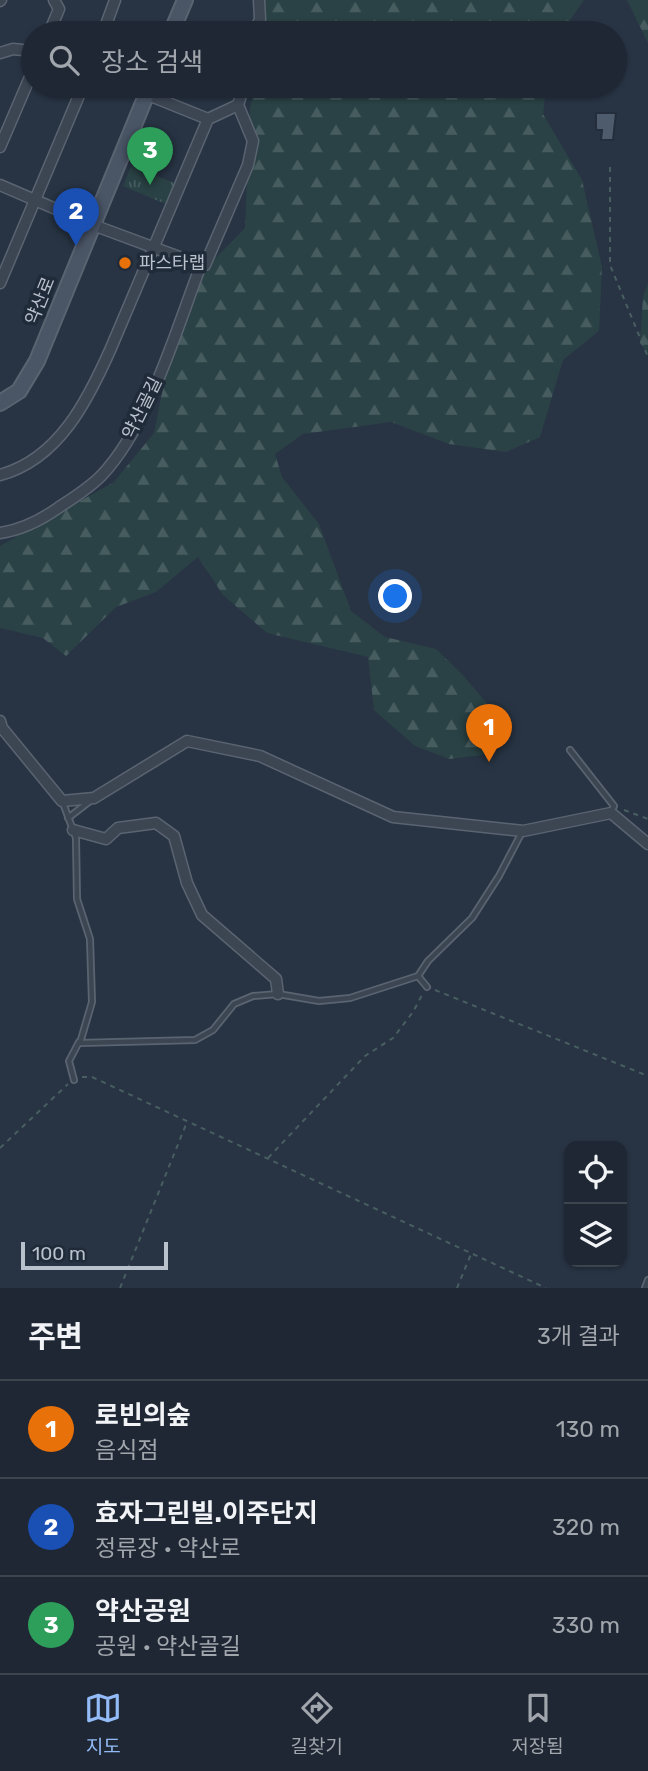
<!DOCTYPE html>
<html lang="ko">
<meta charset="utf-8">
<style>
body{margin:0;font-family:Rubik,"Noto Sans KR",sans-serif;background:#262f3b;color:#f1f3f6}
.controls{position:absolute;right:21px;bottom:21px;display:grid;overflow:hidden;border-radius:14px;box-shadow:0 2px 5px #0004}
.controls button{width:63px;height:63px;display:grid;place-items:center;padding:0;border:0;border-bottom:2px solid #3c444e;background:#1e2733;color:#f1f3f6;font:35px sans-serif}
.scale{position:absolute;left:21px;bottom:18px;width:147px;box-sizing:border-box;padding-left:7px;border:4px solid #b9c1cd;border-top:0;font-size:19px;line-height:24px;white-space:nowrap;color:#b9c1cd;-webkit-text-stroke:5px #202b39;paint-order:stroke}
.you{position:absolute;left:396px;top:597px;width:24px;height:24px;margin:-18px;border:5px solid #fff;border-radius:50%;background:#1a73e8;box-shadow:0 0 0 10px #1a73e833}
.badge{display:grid;place-items:center;width:46px;height:46px;border-radius:50%;background:#93bbf8;color:#fff;font-size:23px;font-weight:700}
.pin{position:absolute;translate:-50% -58px;filter:drop-shadow(0 2px 4px #0008)}
.pin::after{content:'';position:absolute;top:37px;width:24px;height:21px;background:inherit;clip-path:polygon(0 0,100% 0,50% 100%)}
.list{margin:0;padding:0;list-style:none}
h2{display:flex;justify-content:space-between;align-items:center;height:91px;margin:0;padding:0 28px;font-size:30px}
h2 small{font-size:23px;font-weight:400;color:#a1a5ac}
.list li{display:grid;grid-template-columns:46px 1fr auto;gap:21px;align-items:center;box-sizing:border-box;height:98px;padding:0 28px;border-top:2px solid #3c444e}
.list b{display:block;font-size:26px;white-space:nowrap}
.list p{margin:0;font-size:23px;white-space:nowrap;color:#a1a5ac}
.list em{font-size:23px;font-style:normal;color:#a1a5ac}
.icon{flex:none;width:38px;height:38px;fill:none;stroke:currentColor;stroke-width:2;stroke-linecap:round;stroke-linejoin:round}
.map{position:relative;flex:none;width:648px;height:1288px;overflow:hidden}
.search{position:absolute;background:#1e2733;box-shadow:0 2px 5px #0004;left:21px;right:21px;top:21px;height:77px;display:flex;align-items:center;gap:18px;box-sizing:border-box;padding:0 24px;border-radius:38px;color:#a1a5ac;font-size:26px}
.sheet{height:385px;background:#1e2733}
nav{display:flex;justify-content:space-around;align-items:center;box-sizing:border-box;height:98px;border-top:2px solid #3c444e;background:#1e2733;font-size:19px;color:#a1a5ac}
nav a{display:grid;justify-items:center;gap:4px}
nav .on{color:#93bbf8}
.map>svg:first-child{display:block}
</style>
<div class="map">
<svg width="648" height="1288" viewBox="0 0 648 1288">
<defs>
<pattern id="forest-firs" width="22" height="20" patternUnits="userSpaceOnUse" patternTransform="scale(1.75)"><rect width="22" height="20" fill="#2a4245"/><path d="M5 1l3.5 6h-7zM16 11l3.5 6h-7z" fill="#475c5f"/></pattern>
<pattern id="park-tufts" width="24" height="20" patternUnits="userSpaceOnUse" patternTransform="scale(1.75)"><rect width="24" height="20" fill="#2a4245"/><path d="M3 7l-1-3M5 7V3M7 7l1-3M15 17l-1-3M17 17v-4M19 17l1-3" fill="none" stroke="#475c5f"/></pattern>
</defs>
<rect width="100%" height="100%" fill="#283444"/>
<g fill="url(#forest-firs)">
<path d="M264 0H584L561 33H264Z"/>
<path d="M627 0H648V43Z"/>
<path d="M256 86H546L543 114 582 180 602 267 599 331 563 360 540 437 506 452 449 444 391 422 303 434 275 454 282 477 319 524 351 611 385 637 436 649 461 673 502 721 483 755 449 759 415 746 374 710 368 657 267 633 223 595 198 557 156 592 116 607 66 656 43 638 0 628V546L114 482 154 433 177 318 207 267 245 228 250 108Z"/>
<path d="M648 283V354L640 343 643 297Z"/>
</g>
<path fill="url(#park-tufts)" d="M131 166 177 184 168 205 123 186Z"/>
<path fill="#4e5b6c" stroke="#232d3b" stroke-width="2" d="M596 113H616L613 140H601L602 130H596Z"/>
<g fill="none" stroke-linecap="round" stroke-linejoin="round">
<g stroke="#5a6471" stroke-width="8">
<g id="lane">
<path d="M570 750 614 806 611 812"/>
<path d="M63 803 76 838 77 899 90 939 92 1002 80 1043 195 1040 213 1030 234 1004 253 996 278 994 319 1001 350 998 418 976 428 961 472 918 499 876 522 832"/>
<path d="M68 818 90 801"/>
<path d="M418 976 427 987"/>
<path d="M74 1080 69 1061 79 1042"/>
<path d="M645 1288 648 1280"/>
</g>
</g>
<g stroke="#5a6471" stroke-width="13">
<g id="street">
<path d="M0 1 1 0"/>
<path d="M49 33 59 9 54 0"/>
<path d="M103 33 115 0"/>
<path d="M254 33 260 19 259 0"/>
<path d="M0 53 13 49 33 51"/>
<path d="M126 86 208 119"/>
<path d="M0 147 33 70"/>
<path d="M0 185 93 225 201 265C176 330 149 426 101 476 88 489 73 498 58 508 41 520 21 530 0 533"/>
<path d="M201 265H205L248 165 253 141 238 105 244 86"/>
<path d="M0 283 83 86"/>
<path d="M0 475C59 459 88 400 111 348L208 119 238 105"/>
<path d="M0 721 2 728 62 801 94 798 187 741 260 756 393 817 523 831 611 813 648 844"/>
<path d="M73 830 106 839 118 828 156 823 174 836 187 883 202 915 276 979 278 994"/>
</g>
</g>
<g stroke="#5a6471" stroke-width="18">
<g id="secondary">
<path d="M171 33 185 0"/>
<path d="M0 403 19 391 37 361 150 86"/>
</g>
</g>
<g stroke="#485e61" stroke-width="2" stroke-dasharray="5 5" stroke-linecap="butt">
<path d="M610 167V265L648 357"/>
<path d="M624 810 648 819"/>
<path d="M435 990 648 1076"/>
<path d="M82 1077H92L546 1288"/>
<path d="M0 1148 68 1084"/>
<path d="M268 1158 365 1056 393 1038 413 1012 423 993"/>
<path d="M120 1288 187 1122"/>
<path d="M457 1288 471 1254"/>
</g>
<use href="#lane" stroke="#3c4653" stroke-width="4.5"/>
<use href="#street" stroke="#3c4653" stroke-width="10"/>
<use href="#secondary" stroke="#4a5566" stroke-width="14"/>
</g>
<circle fill="#e8710a" stroke="#202b39" stroke-width="2.5" cx="125" cy="263" r="7"/>
<g text-anchor="middle" dominant-baseline="central" stroke-width="7" stroke-linejoin="round" paint-order="stroke">
<g font-size="18" fill="#b9c1cd" stroke="#202b39" text-anchor="start">
<text x="139" y="263">파스타랩</text>
</g>
<g font-size="18" fill="#b9c1cd" stroke="#202b39">
<text transform="translate(40 301) rotate(-68)">약산로</text>
<text transform="translate(142 408) rotate(-64)">약산골길</text>
</g>
</g>
</svg>
<div class="controls">
<button><svg class="icon" aria-label="locate" viewBox="0 0 24 24"><circle cx="12" cy="12" r="6"/><path d="M12 2v4M12 18v4M2 12h4M18 12h4"/></svg></button>
<button><svg class="icon" aria-label="layers" viewBox="0 0 24 24"><path d="M12 4l9 5-9 5-9-5zM3 14l9 5 9-5"/></svg></button>
</div>
<div class="scale">100 m</div>
<div class="you"></div>
<div class="pin badge" style="left:489px;top:762px;background:#e8710a">1</div>
<div class="pin badge" style="left:76px;top:246px;background:#1a4fb4">2</div>
<div class="pin badge" style="left:150px;top:185px;background:#2e9e5b">3</div>
<div class="search"><svg class="icon" aria-label="search" viewBox="0 0 24 24"><circle cx="10" cy="10" r="6"/><path d="M15 15l6 6"/></svg>장소 검색</div>
</div>
<section class="sheet">
<h2>주변<small>3개 결과</small></h2>
<ul class="list">
<li><span class="badge" style="background:#e8710a">1</span><div><b>로빈의숲</b><p>음식점</p></div><em>130 m</em></li>
<li><span class="badge" style="background:#1a4fb4">2</span><div><b>효자그린빌.이주단지</b><p>정류장 · 약산로</p></div><em>320 m</em></li>
<li><span class="badge" style="background:#2e9e5b">3</span><div><b>약산공원</b><p>공원 · 약산골길</p></div><em>330 m</em></li>
</ul>
</section>
<nav>
<a class="on"><svg class="icon" aria-label="map" viewBox="0 0 24 24"><path d="M3 6l6-2 6 2 6-2v14l-6 2-6-2-6 2zM9 4v14M15 6v14"/></svg>지도</a>
<a><svg class="icon" aria-label="directions" viewBox="0 0 24 24"><path d="M12 3l9 9-9 9-9-9zM9 14v-3h6M13 9l2 2-2 2"/></svg>길찾기</a>
<a><svg class="icon" aria-label="saved" viewBox="0 0 24 24"><path d="M7 4h10v16l-5-4-5 4z"/></svg>저장됨</a>
</nav>
